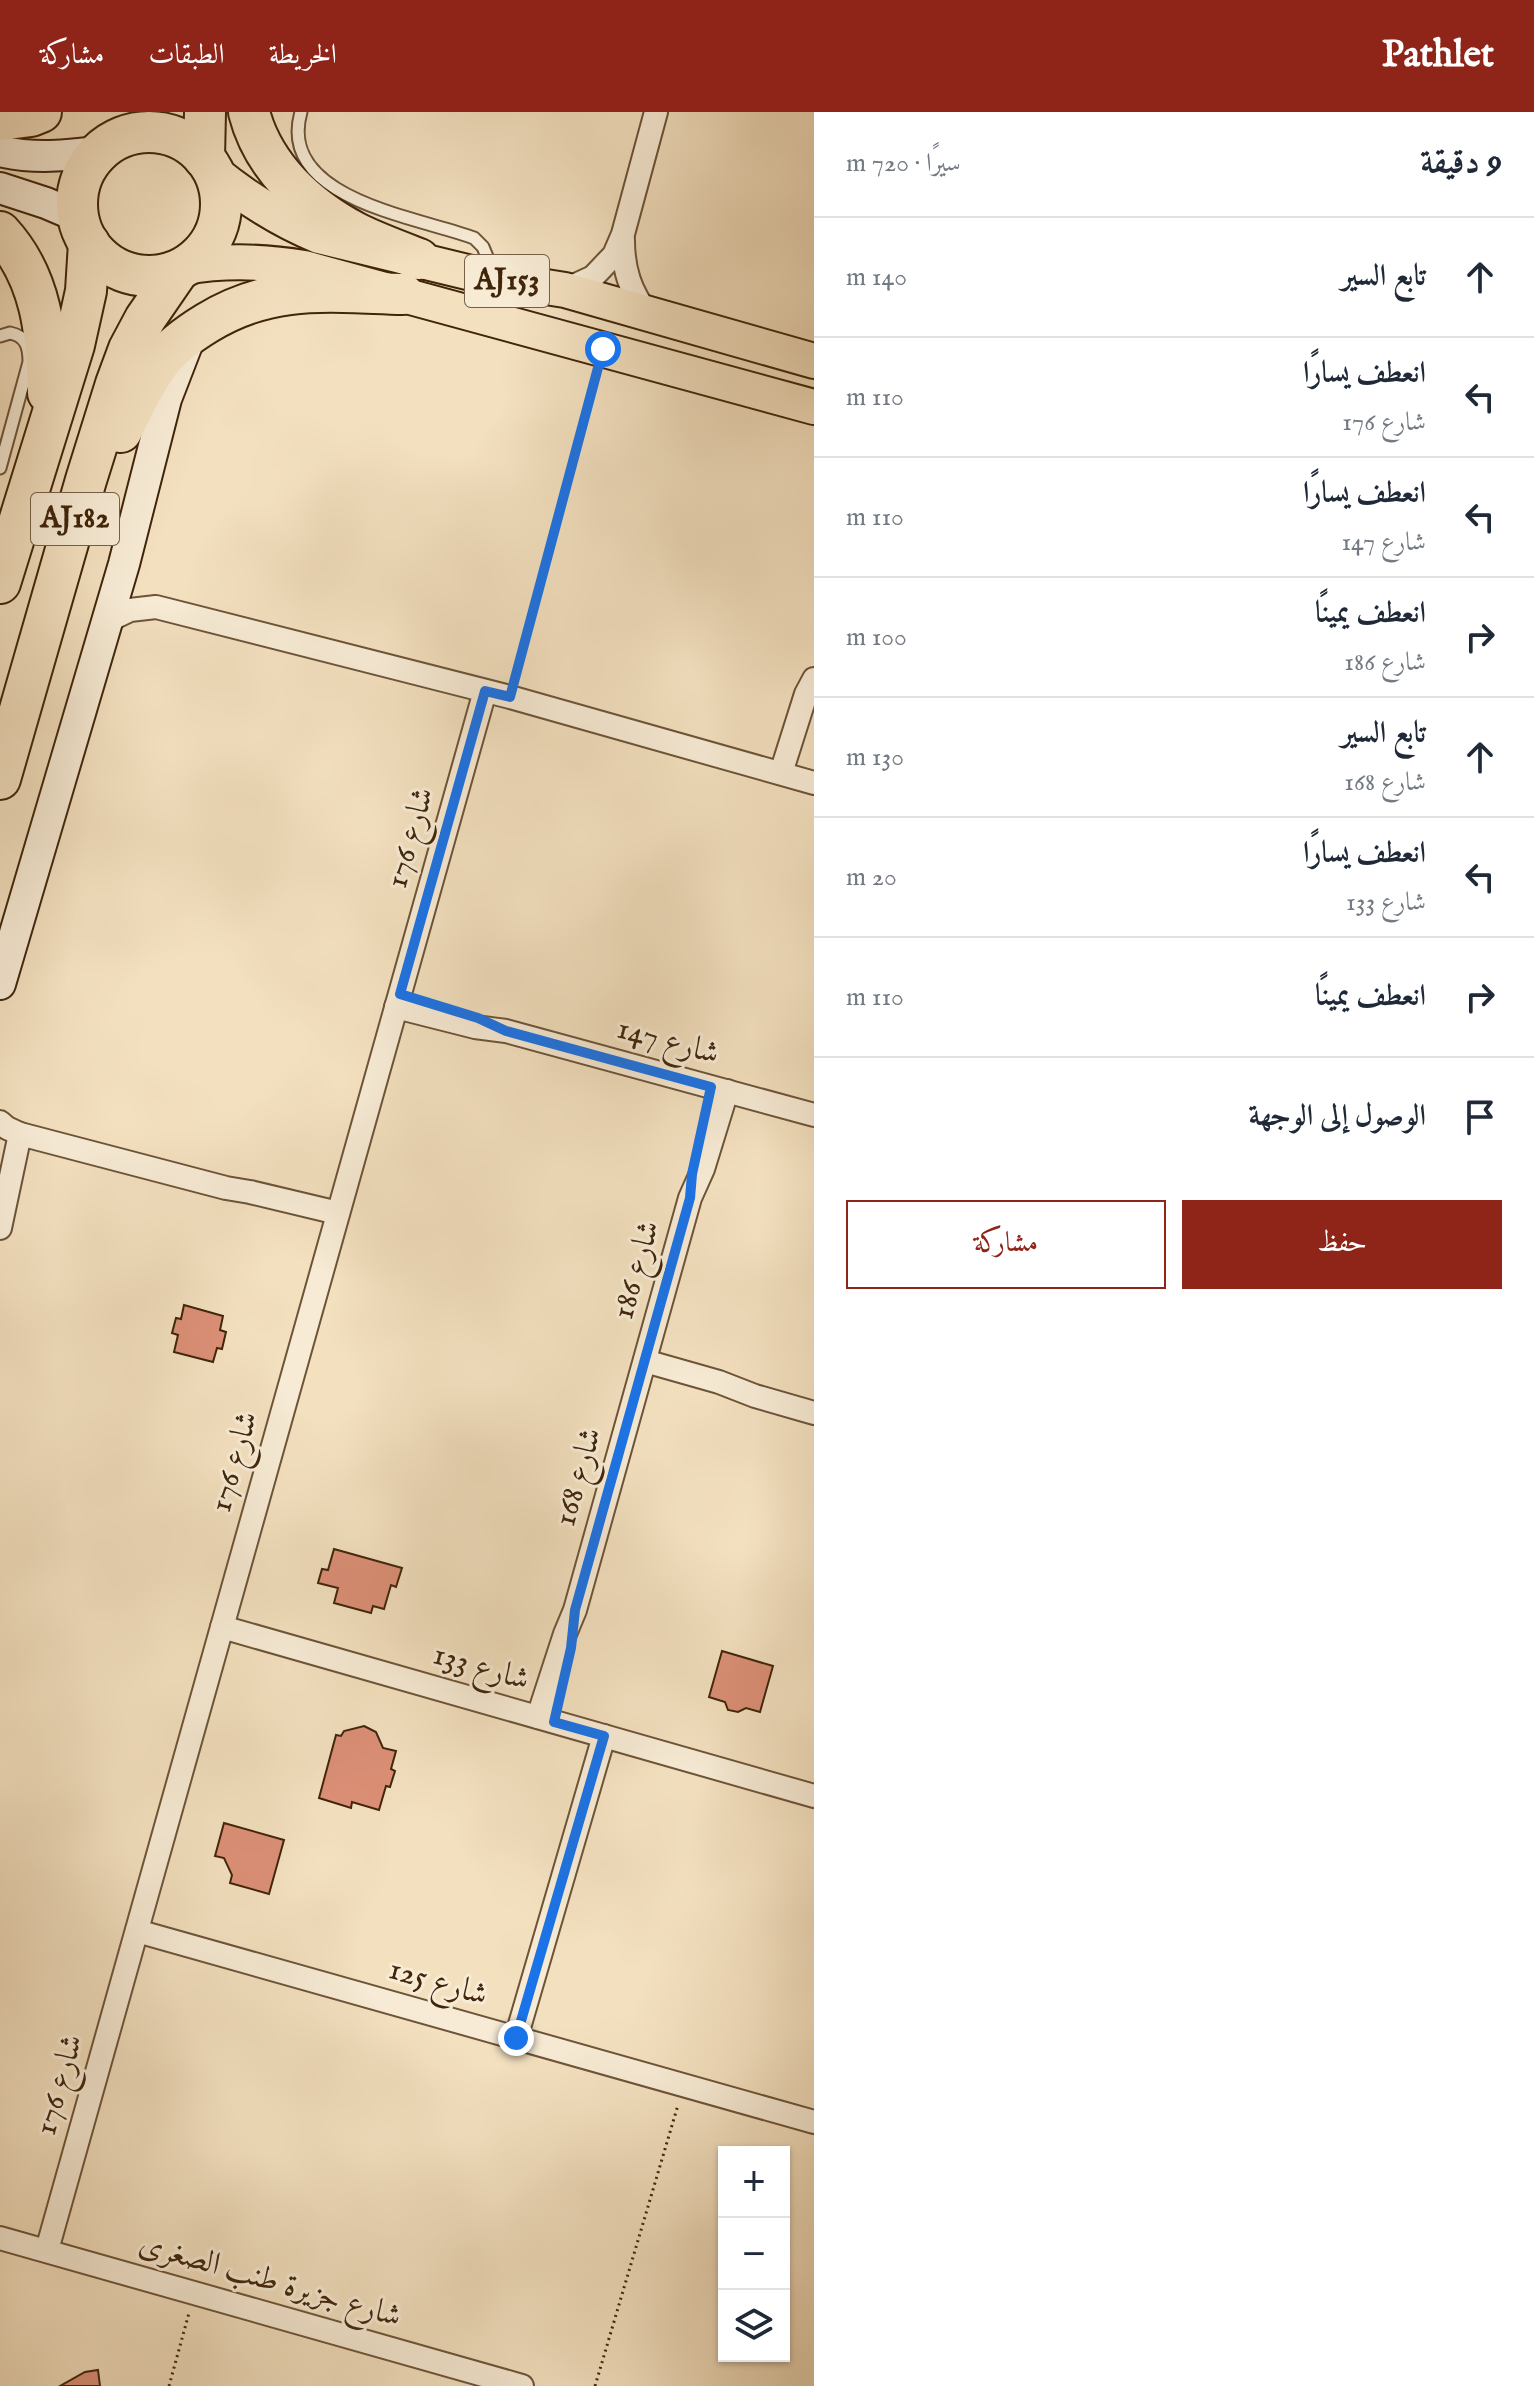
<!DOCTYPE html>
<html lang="ar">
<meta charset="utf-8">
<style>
body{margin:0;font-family:"IM FELL English",Amiri,serif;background:#f6f6f7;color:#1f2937;direction:rtl}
.controls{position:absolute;right:24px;bottom:24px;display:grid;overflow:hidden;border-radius:0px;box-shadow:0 2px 6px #0004}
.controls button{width:72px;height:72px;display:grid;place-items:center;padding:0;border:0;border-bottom:2px solid #e0e1e3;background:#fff;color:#1f2937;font:40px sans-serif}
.stop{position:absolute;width:24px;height:24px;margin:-18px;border:6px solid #1a73e8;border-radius:50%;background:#fff}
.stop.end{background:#1a73e8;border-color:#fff;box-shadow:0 2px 8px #0008}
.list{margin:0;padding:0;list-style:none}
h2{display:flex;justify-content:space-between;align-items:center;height:104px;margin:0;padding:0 32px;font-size:34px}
h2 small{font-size:26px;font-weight:400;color:#747a83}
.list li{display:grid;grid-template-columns:52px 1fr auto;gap:24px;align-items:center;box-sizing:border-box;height:120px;padding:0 32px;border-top:2px solid #e0e1e3}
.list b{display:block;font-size:30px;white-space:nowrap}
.list p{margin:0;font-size:26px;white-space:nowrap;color:#747a83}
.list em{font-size:26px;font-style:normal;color:#747a83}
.actions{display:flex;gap:16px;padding:24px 32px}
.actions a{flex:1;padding:18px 0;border:2px solid #8f2418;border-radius:0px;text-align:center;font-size:28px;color:#8f2418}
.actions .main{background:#8f2418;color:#fff}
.icon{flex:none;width:44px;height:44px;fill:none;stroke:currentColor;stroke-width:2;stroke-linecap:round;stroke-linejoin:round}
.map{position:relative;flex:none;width:814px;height:2274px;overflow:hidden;direction:ltr}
header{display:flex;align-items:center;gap:48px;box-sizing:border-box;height:112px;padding:0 40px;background:#8f2418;color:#fff}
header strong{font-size:38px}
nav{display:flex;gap:44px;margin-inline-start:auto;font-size:28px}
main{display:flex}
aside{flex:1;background:#fff}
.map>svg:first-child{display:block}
</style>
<header>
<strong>Pathlet</strong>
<nav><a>الخريطة</a><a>الطبقات</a><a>مشاركة</a></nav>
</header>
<main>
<aside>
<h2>9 دقيقة<small>سيرًا · 720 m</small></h2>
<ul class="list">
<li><svg class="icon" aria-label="ahead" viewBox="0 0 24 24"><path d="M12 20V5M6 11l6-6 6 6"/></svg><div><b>تابع السير</b></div><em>140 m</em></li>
<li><svg class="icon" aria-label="left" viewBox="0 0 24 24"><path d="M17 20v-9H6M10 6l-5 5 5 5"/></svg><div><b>انعطف يسارًا</b><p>شارع 176</p></div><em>110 m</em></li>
<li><svg class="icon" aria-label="left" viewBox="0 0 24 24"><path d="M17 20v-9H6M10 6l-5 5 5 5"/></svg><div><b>انعطف يسارًا</b><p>شارع 147</p></div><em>110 m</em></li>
<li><svg class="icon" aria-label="right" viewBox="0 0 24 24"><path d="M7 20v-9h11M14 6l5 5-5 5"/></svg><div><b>انعطف يمينًا</b><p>شارع 186</p></div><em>100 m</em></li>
<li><svg class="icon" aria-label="ahead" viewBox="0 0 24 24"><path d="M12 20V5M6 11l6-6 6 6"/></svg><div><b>تابع السير</b><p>شارع 168</p></div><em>130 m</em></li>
<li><svg class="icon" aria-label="left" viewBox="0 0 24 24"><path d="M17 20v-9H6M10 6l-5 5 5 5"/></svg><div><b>انعطف يسارًا</b><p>شارع 133</p></div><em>20 m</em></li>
<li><svg class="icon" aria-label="right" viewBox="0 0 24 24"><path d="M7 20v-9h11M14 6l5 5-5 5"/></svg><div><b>انعطف يمينًا</b></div><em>110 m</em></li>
<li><svg class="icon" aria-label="arrive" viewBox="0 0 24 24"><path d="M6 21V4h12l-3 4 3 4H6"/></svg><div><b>الوصول إلى الوجهة</b></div></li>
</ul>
<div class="actions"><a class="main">حفظ</a><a>مشاركة</a></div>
</aside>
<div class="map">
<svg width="814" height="2274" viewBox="0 0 814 2274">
<rect width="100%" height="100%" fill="#f3e0bf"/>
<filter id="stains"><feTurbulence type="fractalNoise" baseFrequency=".0025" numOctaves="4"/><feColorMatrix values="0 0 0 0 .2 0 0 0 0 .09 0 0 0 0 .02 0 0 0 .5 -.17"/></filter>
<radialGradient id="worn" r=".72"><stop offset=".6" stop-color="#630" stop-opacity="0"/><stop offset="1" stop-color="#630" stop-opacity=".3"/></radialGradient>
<g fill="#dc9077" stroke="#40250b" stroke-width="2">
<path d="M184 1193 223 1204 220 1218 226 1220 222 1237 217 1236 213 1250 174 1240 178 1223 172 1221 176 1206 181 1207Z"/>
<path d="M334 1437 402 1456 396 1475 391 1473 384 1497 373 1494 371 1501 334 1491 338 1476 318 1471 322 1457 328 1458Z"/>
<path d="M722 1539 773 1554 760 1600 746 1596 738 1600 728 1598 725 1590 709 1585Z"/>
<path d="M364 1614 376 1620 383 1636 396 1639 391 1657 395 1659 390 1675 386 1674 379 1698 352 1690 351 1696 319 1686 336 1623 341 1624 344 1619Z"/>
<path d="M224 1711 284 1728 269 1782 230 1771 232 1763 224 1746 215 1744Z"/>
<path d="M98 2258 100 2274H60L85 2260Z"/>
</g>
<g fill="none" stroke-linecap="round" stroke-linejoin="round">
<g stroke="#6d5438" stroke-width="15">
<g id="lane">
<path d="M301 0C276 87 418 105 474 126L483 135 493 159"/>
<path d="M0 224 10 221C26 224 29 235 29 250L0 356"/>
</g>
</g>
<g stroke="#6d5438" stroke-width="26">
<g id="street">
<path d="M623 128C623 157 630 179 648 203"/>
<path d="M565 178 593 165 614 143 623 122 656 0"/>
<path d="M107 509 130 498 156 495 510 585 814 671"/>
<path d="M781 661 806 582 814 567"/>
<path d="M396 895 475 915 506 919 814 1003"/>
<path d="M0 1010 7 1016 20 1022 226 1076 250 1080 338 1101"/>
<path d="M0 1116 20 1022"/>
<path d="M645 1249 719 1270 755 1284 814 1301"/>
<path d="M222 1515 814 1684"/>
<path d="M538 1605 565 1522 575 1498 690 1086 703 1057 727 979"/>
<path d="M137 1819 814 2010"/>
<path d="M516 1926 604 1624"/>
<path d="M0 2126 522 2274"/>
<path d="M47 2138 485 579"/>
</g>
</g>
<g stroke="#40250b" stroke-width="34">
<g id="secondary">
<path d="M0 39C34 47 67 44 101 39"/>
<path d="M0 76 46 91 79 105"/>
<path d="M0 872 124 452 166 287 188 230"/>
</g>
</g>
<g stroke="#40250b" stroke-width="38">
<g id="primary">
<path d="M214 60C246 86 280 108 319 124L496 167 565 178 814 249"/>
<path d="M185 155C225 148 263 149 304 156L814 295"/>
</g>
</g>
<g stroke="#40250b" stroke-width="44">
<g id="highway">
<path d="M249 0C263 55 307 95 356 121 376 131 398 139 419 147"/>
<path d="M0 8 31 4 41 0"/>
<circle cx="149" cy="92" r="72"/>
<path d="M204 46 205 0"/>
<path d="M0 120C42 165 47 223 48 281"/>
<path d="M121 320C133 296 144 271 160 250 172 234 189 222 207 211 272 171 330 180 403 182"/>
<path d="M0 471 74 233 86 179 89 131"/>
<path d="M0 667 86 368 116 272 129 237 145 207 178 159"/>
</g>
</g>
<g stroke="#40250b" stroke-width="3" stroke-dasharray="2 4" stroke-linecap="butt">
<path d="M515 566 596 264"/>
<path d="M169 2274 189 2201"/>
<path d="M595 2274 678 1993"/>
</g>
<use href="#lane" stroke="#f7ebd5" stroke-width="11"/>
<use href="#street" stroke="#f7ebd5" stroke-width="22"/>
<use href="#secondary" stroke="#f7ebd5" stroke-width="30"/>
<use href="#primary" stroke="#f3e0bf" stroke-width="34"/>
<use href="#highway" stroke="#f3e0bf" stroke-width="40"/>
</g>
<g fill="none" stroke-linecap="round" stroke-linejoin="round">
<path stroke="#1a73e8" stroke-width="10" d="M516 1926 604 1624 554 1610 571 1536 575 1498 690 1086 692 1062 711 975 506 919 478 906 400 882 485 579 510 585 603 237"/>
</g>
<g text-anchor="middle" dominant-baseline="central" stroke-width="6" stroke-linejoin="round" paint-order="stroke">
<g fill="#f7ebd5" stroke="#776048" stroke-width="2">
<rect x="465" y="143" width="84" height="52" rx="6"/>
<rect x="31" y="381" width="88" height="52" rx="6"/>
</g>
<g font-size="30" font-weight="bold" fill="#40250b">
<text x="507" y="169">AJ153</text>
<text x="75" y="407">AJ182</text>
</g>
<g font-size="32" fill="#40250b" stroke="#f7ebd5">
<text transform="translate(411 726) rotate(-74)">شارع 176</text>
<text transform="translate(668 930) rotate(15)">شارع 147</text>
<text transform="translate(637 1158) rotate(-74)">شارع 186</text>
<text transform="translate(235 1350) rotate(-74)">شارع 176</text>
<text transform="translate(579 1365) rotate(-74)">شارع 168</text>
<text transform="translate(481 1556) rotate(16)">شارع 133</text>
<text transform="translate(438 1871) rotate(16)">شارع 125</text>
<text transform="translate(60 1973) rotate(-74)">شارع 176</text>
<text transform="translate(270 2169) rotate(16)">شارع جزيرة طنب الصغرى</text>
</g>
</g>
<rect width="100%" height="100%" filter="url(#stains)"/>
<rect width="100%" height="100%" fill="url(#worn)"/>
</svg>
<div class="controls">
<button>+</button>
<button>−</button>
<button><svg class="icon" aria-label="layers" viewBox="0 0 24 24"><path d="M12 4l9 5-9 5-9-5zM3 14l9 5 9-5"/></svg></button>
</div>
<div class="stop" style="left:603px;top:237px"></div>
<div class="stop end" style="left:516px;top:1926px"></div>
</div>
</main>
